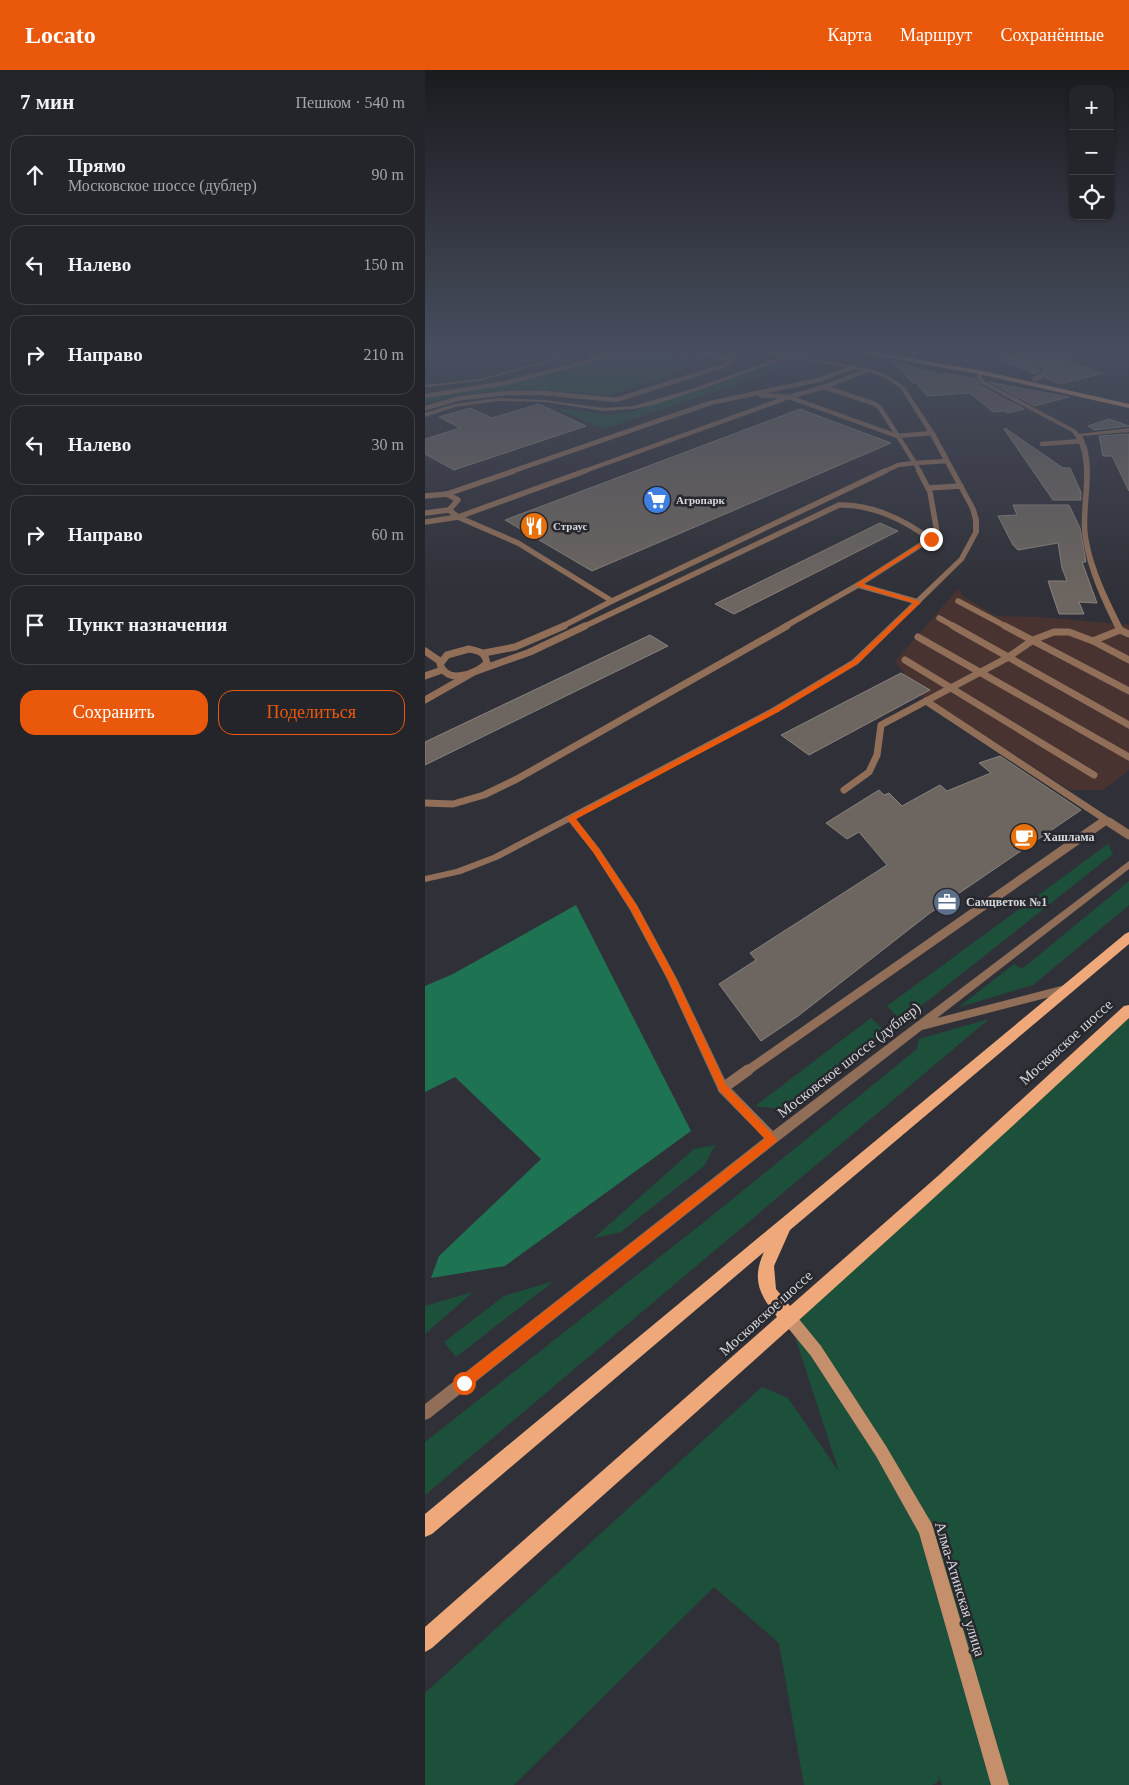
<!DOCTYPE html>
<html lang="ru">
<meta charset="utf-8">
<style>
body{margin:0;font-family:Georgia,serif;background:#2c2d32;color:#f1f3f6}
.controls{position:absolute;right:15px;top:15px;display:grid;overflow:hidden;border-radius:10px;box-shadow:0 1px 4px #0004}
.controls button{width:45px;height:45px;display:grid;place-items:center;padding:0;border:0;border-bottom:1px solid #414247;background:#24252a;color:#f1f3f6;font:25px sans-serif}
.stop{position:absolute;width:15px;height:15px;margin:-11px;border:4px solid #ea580c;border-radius:50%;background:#fff}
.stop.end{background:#ea580c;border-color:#fff;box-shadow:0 1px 5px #0008}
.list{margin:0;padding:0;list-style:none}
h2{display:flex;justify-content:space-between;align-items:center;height:65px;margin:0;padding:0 20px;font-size:21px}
h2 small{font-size:16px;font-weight:400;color:#a3a5a8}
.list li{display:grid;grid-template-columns:32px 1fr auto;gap:15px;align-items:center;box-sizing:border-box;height:80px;margin:0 10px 10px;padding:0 10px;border:1px solid #414247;border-radius:15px}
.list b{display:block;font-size:19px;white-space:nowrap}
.list p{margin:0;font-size:16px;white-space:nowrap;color:#a3a5a8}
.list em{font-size:16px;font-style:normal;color:#a3a5a8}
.actions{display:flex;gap:10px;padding:15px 20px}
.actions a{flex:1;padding:11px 0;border:1px solid #ea580c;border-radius:15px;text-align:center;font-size:18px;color:#ea580c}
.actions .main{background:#ea580c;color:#fff}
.icon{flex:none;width:28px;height:28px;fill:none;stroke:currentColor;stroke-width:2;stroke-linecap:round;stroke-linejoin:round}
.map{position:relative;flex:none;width:704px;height:1715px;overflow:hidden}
header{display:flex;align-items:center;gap:30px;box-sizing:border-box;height:70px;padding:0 25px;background:#ea580c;color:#fff}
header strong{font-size:24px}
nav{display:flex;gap:28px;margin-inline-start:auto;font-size:18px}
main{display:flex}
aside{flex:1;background:#24252a}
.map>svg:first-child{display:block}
</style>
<header>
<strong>Locato</strong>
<nav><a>Карта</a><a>Маршрут</a><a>Сохранённые</a></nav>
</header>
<main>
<aside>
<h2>7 мин<small>Пешком · 540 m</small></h2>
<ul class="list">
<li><svg class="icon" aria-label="ahead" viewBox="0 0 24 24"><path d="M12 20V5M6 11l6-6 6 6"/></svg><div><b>Прямо</b><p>Московское шоссе (дублер)</p></div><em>90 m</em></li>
<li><svg class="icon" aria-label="left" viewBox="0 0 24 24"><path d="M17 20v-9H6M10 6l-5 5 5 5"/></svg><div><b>Налево</b></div><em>150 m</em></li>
<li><svg class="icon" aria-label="right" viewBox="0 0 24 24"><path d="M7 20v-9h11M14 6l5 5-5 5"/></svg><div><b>Направо</b></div><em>210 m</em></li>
<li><svg class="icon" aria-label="left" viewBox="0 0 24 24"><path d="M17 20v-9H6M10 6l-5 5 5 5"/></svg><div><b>Налево</b></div><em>30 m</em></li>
<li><svg class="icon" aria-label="right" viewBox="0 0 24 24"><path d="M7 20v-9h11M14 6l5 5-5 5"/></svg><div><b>Направо</b></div><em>60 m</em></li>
<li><svg class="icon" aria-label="arrive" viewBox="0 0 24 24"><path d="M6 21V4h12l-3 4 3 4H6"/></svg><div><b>Пункт назначения</b></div></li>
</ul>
<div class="actions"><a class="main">Сохранить</a><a>Поделиться</a></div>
</aside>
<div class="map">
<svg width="704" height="1715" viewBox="0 0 704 1715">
<rect width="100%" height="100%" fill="#303138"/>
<path fill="#483331" d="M533 519 538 526 571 546 616 547 704 555V700L678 720H645L494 624 470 591Z"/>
<g fill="#1d503a">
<path d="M0 280H145L123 286H0Z"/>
<path d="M221 280 288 290 184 325 103 319 42 324 0 333V325L90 313Z"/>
<path d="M355 292 366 295 179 359 129 338 185 345 209 341Z"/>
<path d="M683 774 688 784 477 951 462 936Z"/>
<path d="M704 811V835L608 915 534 937 589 894 597 899Z"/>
<path d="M704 939V1715H517L513 1704 514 1711 507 1715H379L354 1573 289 1517 89 1715H0V1623L337 1317 363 1328 414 1402 364 1248Z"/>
<path d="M446 948 462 963 376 1028 357 1039 330 1036Z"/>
<path d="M564 949 0 1425V1372L288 1145 492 979 494 969Z"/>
<path d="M290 1075 279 1096 196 1162 169 1168 269 1079Z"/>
<path d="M129 1211 31 1287 19 1272 79 1226Z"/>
<path d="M48 1222 0 1264V1236Z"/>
</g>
<path fill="#1e7352" d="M151 835 266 1061 80 1196 6 1208 14 1186 116 1089 30 1007 0 1022V916L28 904Z"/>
<g fill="#6c6560" stroke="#89827c">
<path d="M607 281H614L678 303 636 314 620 308 625 299 624 295 598 284Z"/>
<path d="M586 287 616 300V301L610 304 576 290Z"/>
<path d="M466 290 517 305 520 303 551 309 554 315 599 339 583 343 579 341 568 342 545 323 502 326 491 313H488Z"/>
<path d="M564 312 584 316 644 327 610 336Z"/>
<path d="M114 334 161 356 29 400 0 384V369L35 358 14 347 45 338 67 348Z"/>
<path d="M375 339 466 373 167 501 80 450Z"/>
<path d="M684 349 704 356 669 360 663 356Z"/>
<path d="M580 358 638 398H645L656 422V430H628L579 359Z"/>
<path d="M704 364V421L687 386H678L674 366Z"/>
<path d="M588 435H644L655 458 661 492H657L672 533 654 532 659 544H634L623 511H642L637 498 633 473 593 480 588 475 573 446 592 445Z"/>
<path d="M455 453 473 461 309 544 290 534Z"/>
<path d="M225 565 243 576 0 695V672Z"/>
<path d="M476 603 505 620 384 685 356 665Z"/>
<path d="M575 686 656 740 505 843 373 946 336 971 294 914 331 890 325 883 462 795 434 762 422 769 401 753 454 720 459 725 464 723 477 736 515 715 522 721 566 703 554 693Z"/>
</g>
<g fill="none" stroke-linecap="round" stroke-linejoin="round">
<g stroke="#906e58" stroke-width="4.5">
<path d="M579 280 621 298 619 304 610 309"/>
<path d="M443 300 399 317 450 334 455 338 490 393 473 395 458 402"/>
<path d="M335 325 364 327 472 366 507 363"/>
<path d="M0 326 81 313 205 280"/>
<path d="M0 338 36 328 83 323H119L191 330 298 296 307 291 301 288 260 280"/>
<path d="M617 374 657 371"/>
<path d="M85 402 285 333 394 310 428 297"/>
<path d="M157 402 364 327 399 317"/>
<path d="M495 402 490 393 522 391"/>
</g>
<g stroke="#906e58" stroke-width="5.5">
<path d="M503 418 536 416"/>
<path d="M22 424 89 401"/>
<path d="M0 426 22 424 33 430 24 440 0 443"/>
<path d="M24 440 33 447 93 473 187 531 136 557"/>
<path d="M0 452 33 447 160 401"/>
<path d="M187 531 460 401"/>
<path d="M533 531 582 557"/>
<path d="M493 532 433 515 505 469 512 462 505 422 494 401"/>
<path d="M514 548 530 557"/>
<path d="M158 557 414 435C446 434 480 450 505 469"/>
<path d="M359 557 433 515"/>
</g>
<g stroke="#906e58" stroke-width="7">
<path d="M528 556 704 655"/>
<path d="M580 556 704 621"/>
<path d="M493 567 704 687"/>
<path d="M668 571 704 590"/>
<path d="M44 579C54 581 60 582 62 593 50 604 22 615 15 594L22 585Z"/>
<path d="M0 581 16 592"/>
<path d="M59 583 90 577 139 556"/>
<path d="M480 590 669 705"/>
<path d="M0 606 17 600"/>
<path d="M0 630 49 602 105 582 160 556"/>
<path d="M501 631 686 753"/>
<path d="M419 720 444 702 452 685 456 655 582 588 608 570 629 562H644L668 571 695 560 704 564"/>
<path d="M0 733 28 734 59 725 92 709 362 556"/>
<path d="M676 753 680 750"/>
</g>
<g stroke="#906e58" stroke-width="9">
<path d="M684 752 704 765"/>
<path d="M322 1001 678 752"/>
</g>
<path stroke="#906e58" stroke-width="11" d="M298 1018 323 1000"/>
<g fill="#906e58" fill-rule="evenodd">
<path d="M160 280H165L55 311 0 317V315L55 309Z"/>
<path d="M329 280C339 279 350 283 361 284 368 285 374 280 381 280L369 286 445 299 462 305 479 316 510 363 551 439 554 450V462L539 490 433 594 353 642 151 749 174 778 212 835 252 909 302 1014 348 1061 704 791V799L512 948 644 914 648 915 649 918 648 921 497 960 351 1073 5 1348 0 1350V1334L339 1068 294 1022 242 909 205 840 168 782 144 752 74 789 36 804 0 812V806L31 799 68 785 347 638 427 590 534 488 548 462V450L545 439 504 363 475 318 458 307 442 301 365 287 274 320 229 335 208 339 179 341 120 332 74 331 30 337 0 347V343L29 334 74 328 120 330 179 338 208 336 270 318 359 286Z"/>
<path d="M556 302 560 303 556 306 559 311 651 360 654 364 704 358V362L657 366C673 393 659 435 663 466 668 499 684 530 699 560L698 562 691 560C677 531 663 502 658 470 652 437 670 389 647 362L555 313 551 306Z"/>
</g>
<path fill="#c58f6c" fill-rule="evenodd" d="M364 1241 369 1243 396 1276 461 1376 507 1454 584 1715H566L494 1463 451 1386 386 1286 359 1253 357 1248 359 1243Z"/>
<g fill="#eea87a" fill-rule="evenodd">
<path d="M430 280H439L558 301 704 334V338L558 305 432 282Z"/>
<path d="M704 862V874L365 1160 349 1196 351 1219 365 1236 514 1105 699 936 704 935V948C475 1162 241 1369 7 1578L0 1582V1557L352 1247C335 1225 326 1210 339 1182L7 1464 0 1467V1444L700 864Z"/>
</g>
</g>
<linearGradient id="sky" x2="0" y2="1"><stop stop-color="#1a1b1f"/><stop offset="0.54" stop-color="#484e5e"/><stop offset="1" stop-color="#484e5e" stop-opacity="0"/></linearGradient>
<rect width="704" height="520" fill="url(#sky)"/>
<path fill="#ea580c" d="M504 468 508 469 437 514 496 532 432 594 353 642 151 749 173 778 212 836 251 909 301 1015 352 1069 351 1072 43 1317 39 1318 34 1317 33 1313 34 1308 340 1069 295 1021 243 909 206 840 168 782 142 748 348 639 428 591 489 533 430 515Z"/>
<defs>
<g id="supermarket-disc" transform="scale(1.4375)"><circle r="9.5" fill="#3f7fe0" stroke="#27272e"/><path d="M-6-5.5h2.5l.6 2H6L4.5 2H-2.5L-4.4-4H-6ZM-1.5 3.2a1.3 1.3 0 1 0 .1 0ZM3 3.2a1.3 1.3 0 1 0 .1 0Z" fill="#fff"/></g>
<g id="restaurant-disc" transform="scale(1.4375)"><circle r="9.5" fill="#e8710a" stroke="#27272e"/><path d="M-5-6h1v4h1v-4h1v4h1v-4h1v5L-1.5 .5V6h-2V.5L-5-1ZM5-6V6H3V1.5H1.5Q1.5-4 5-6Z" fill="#fff"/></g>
<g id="cafe-disc" transform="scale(1.4375)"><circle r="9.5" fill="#e8710a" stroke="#27272e"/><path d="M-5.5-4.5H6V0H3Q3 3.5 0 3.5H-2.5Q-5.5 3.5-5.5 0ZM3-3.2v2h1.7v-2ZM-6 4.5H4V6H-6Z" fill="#fff"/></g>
<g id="office-disc" transform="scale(1.4375)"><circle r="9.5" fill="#5c6f8a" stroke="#27272e"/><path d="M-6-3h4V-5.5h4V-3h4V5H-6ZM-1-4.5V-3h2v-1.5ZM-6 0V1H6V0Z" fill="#fff"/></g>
</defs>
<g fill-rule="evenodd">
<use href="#supermarket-disc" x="232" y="430"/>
<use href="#restaurant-disc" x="109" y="456"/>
<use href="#cafe-disc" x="599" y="767"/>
<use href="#office-disc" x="522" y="832"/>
</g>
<g text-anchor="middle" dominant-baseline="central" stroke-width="5" stroke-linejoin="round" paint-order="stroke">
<g font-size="11" font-weight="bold" fill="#d7d8dc" stroke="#27272e" text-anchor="start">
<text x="251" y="430">Агропарк</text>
<text x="128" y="456">Страус</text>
</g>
<g font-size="12" font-weight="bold" fill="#d7d8dc" stroke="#27272e" text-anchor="start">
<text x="618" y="767">Хашлама</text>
<text x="541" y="832">Самцветок №1</text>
</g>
<g font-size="15" fill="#d7d8dc" stroke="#27272e">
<text transform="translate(641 972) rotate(-42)">Московское шоссе</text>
<text transform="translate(424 990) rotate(-38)">Московское шоссе (дублер)</text>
<text transform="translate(341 1243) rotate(-42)">Московское шоссе</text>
<text transform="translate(535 1519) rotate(73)">Алма-Атинская улица</text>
</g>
</g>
</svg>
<div class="controls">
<button>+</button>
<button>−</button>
<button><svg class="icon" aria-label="locate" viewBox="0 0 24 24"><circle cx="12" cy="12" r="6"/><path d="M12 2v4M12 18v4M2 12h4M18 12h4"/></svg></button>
</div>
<div class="stop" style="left:39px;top:1313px"></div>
<div class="stop end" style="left:506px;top:469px"></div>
</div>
</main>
